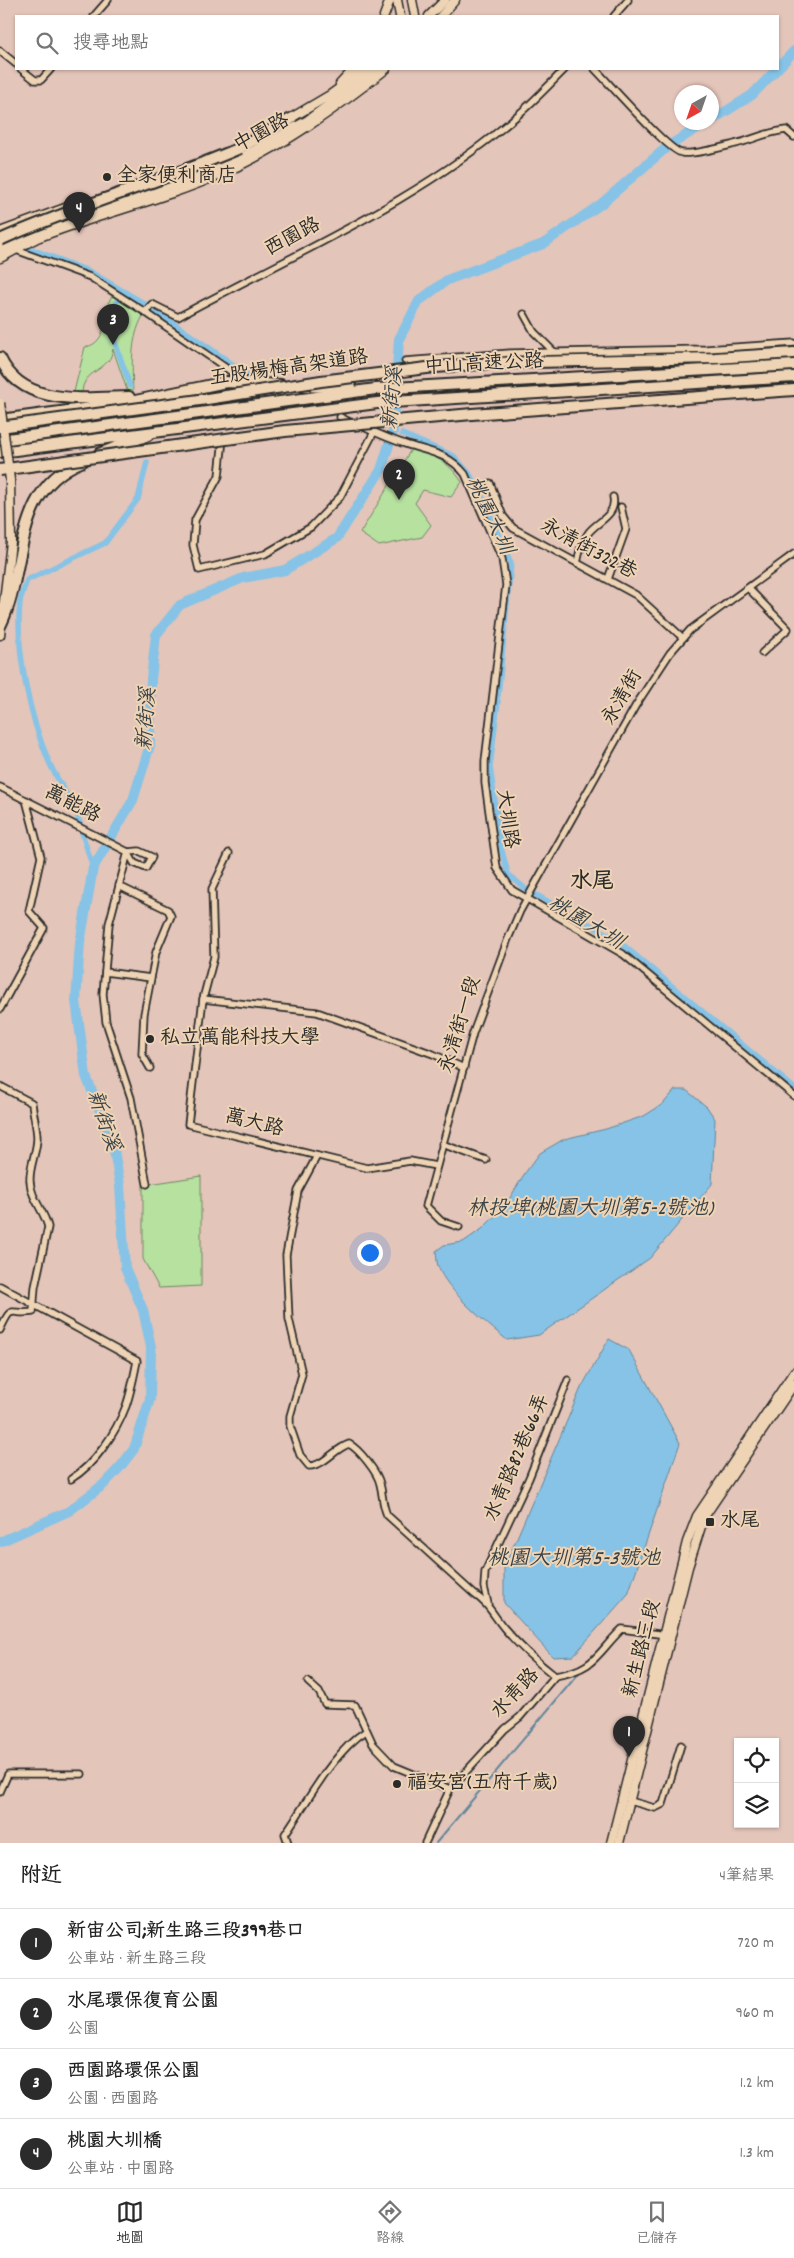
<!DOCTYPE html>
<html lang="zh-TW">
<meta charset="utf-8">
<style>
body{margin:0;font-family:Dekko,"LXGW WenKai TC",sans-serif;background:#f2f2f2;color:#222}
.controls{position:absolute;right:15px;bottom:15px;display:grid;overflow:hidden;border-radius:0px;box-shadow:0 1px 4px #0004}
.controls button{width:45px;height:45px;display:grid;place-items:center;padding:0;border:0;border-bottom:1px solid #e0e0e0;background:#fff;color:#222;font:25px sans-serif}
.compass{position:absolute;left:674px;top:85px;width:45px;height:45px;border-radius:50%;background:#fff;box-shadow:0 1px 4px #0004;rotate:220deg}
.you{position:absolute;left:369px;top:1252px;width:18px;height:18px;margin:-12px;border:4px solid #fff;border-radius:50%;background:#1a73e8;box-shadow:0 0 0 8px #1a73e833}
.badge{display:grid;place-items:center;width:32px;height:32px;border-radius:50%;background:#2b2b2b;color:#fff;font-size:16px;font-weight:700}
.pin{position:absolute;translate:-50% -41px;filter:drop-shadow(0 1px 2px #0008)}
.pin::after{content:'';position:absolute;top:26px;width:18px;height:15px;background:inherit;clip-path:polygon(0 0,100% 0,50% 100%)}
.list{margin:0;padding:0;list-style:none}
h2{display:flex;justify-content:space-between;align-items:center;height:65px;margin:0;padding:0 20px;font-size:21px}
h2 small{font-size:16px;font-weight:400;color:#767676}
.list li{display:grid;grid-template-columns:32px 1fr auto;gap:15px;align-items:center;box-sizing:border-box;height:70px;padding:0 20px;border-top:1px solid #e0e0e0}
.list b{display:block;font-size:19px;white-space:nowrap}
.list p{margin:0;font-size:16px;white-space:nowrap;color:#767676}
.list em{font-size:16px;font-style:normal;color:#767676}
.icon{flex:none;width:28px;height:28px;fill:none;stroke:currentColor;stroke-width:2;stroke-linecap:round;stroke-linejoin:round}
.map{position:relative;flex:none;width:794px;height:1843px;overflow:hidden}
.search{position:absolute;background:#fff;box-shadow:0 1px 4px #0004;left:15px;right:15px;top:15px;height:55px;display:flex;align-items:center;gap:12px;box-sizing:border-box;padding:0 18px;border-radius:0px;color:#767676;font-size:19px}
.sheet{height:345px;background:#fff}
nav{display:flex;justify-content:space-around;align-items:center;box-sizing:border-box;height:70px;border-top:1px solid #e0e0e0;background:#fff;font-size:14px;color:#767676}
nav a{display:grid;justify-items:center;gap:2px}
nav .on{color:#2b2b2b}
.map>svg:first-child{display:block}
</style>
<div class="map">
<svg width="794" height="1843" viewBox="0 0 794 1843">
<rect width="100%" height="100%" fill="#e4c5ba"/>
<filter id="ink" filterUnits="userSpaceOnUse"><feTurbulence type="fractalNoise" baseFrequency=".02" numOctaves="2"/><feDisplacementMap in="SourceGraphic" scale="10" xChannelSelector="R" yChannelSelector="G"/><feConvolveMatrix kernelMatrix="1 2 1 2 8 2 1 2 1" color-interpolation-filters="sRGB"/></filter>
<g filter="url(#ink)">
<g fill="#b6e19f" stroke="#708665">
<path d="M112 296 143 316C130 339 132 366 133 392L128 393 113 349C112 353 111 358 108 361 99 372 83 374 82 392H74L85 347C101 345 107 327 102 314Z"/>
<path d="M412 448C436 457 447 460 462 482L451 497 423 490 415 503 431 525 422 537 379 546 360 533Z"/>
<path d="M201 1176V1286L159 1288 143 1259V1185Z"/>
</g>
<g fill="#86c3e6" stroke="#62869b">
<path d="M675 1090H686L707 1107 715 1119 712 1184 650 1258 539 1335 507 1340C487 1324 446 1290 438 1266 436 1261 437 1255 436 1251L444 1245 463 1242 482 1229 505 1206 525 1173 540 1153 564 1139 606 1129 644 1116 663 1104Z"/>
<path d="M609 1339 629 1350 680 1443 628 1594 573 1656 553 1657 504 1603V1568L581 1388Z"/>
</g>
<g fill="none" stroke-linecap="round" stroke-linejoin="round">
<path stroke="#62869b" stroke-width="2" d="M436 1843 579 1673"/>
<g stroke="#86c3e6" stroke-width="5.5">
<path d="M29 248 91 272 147 305 250 376"/>
<path d="M121 292 108 322 130 386"/>
<path d="M402 434 454 456 469 473 482 496 511 563 498 696"/>
<path d="M498 701 490 767 502 851 508 874 527 890 616 939 794 1088"/>
<path d="M80 823C74 801 58 783 49 762 30 718 15 650 20 602 21 595 25 587 27 580L105 543 138 499 147 462"/>
<path d="M82 833 93 868"/>
</g>
<g stroke="#86c3e6" stroke-width="10">
<path d="M778 68 794 51"/>
<path d="M712 120 752 95 777 69"/>
<path d="M0 1542 69 1511 103 1485 121 1466 134 1449 150 1399 151 1347 143 1310 125 1268 120 1185 113 1144 86 1076 76 1001 80 943 93 868 133 800 150 745 151 679 156 635 180 605 243 578 285 570 337 538 381 470 393 432 399 339 419 301 447 280 543 244 601 204 667 147 707 122"/>
</g>
<g stroke="#bfa69d" stroke-width="5.5" stroke-dasharray="5.5 3" stroke-linecap="butt">
<path d="M266 392 286 399"/>
<path d="M295 402 317 409"/>
</g>
<g stroke="#2b2b2b" stroke-width="9">
<g id="street">
<path d="M94 16 108 0"/>
<path d="M614 16 628 0"/>
<path d="M0 51 16 64"/>
<path d="M21 69 35 80H41L51 69"/>
<path d="M595 69C609 83 669 152 682 153 693 155 723 147 735 144 753 140 766 132 786 130L794 137"/>
<path d="M16 250 90 277 145 312 242 379"/>
<path d="M145 312 152 304 178 317C293 254 419 202 519 114 535 100 550 84 565 69"/>
<path d="M524 314 534 332 553 351"/>
<path d="M405 361 510 353 706 349 794 343"/>
<path d="M340 417 352 423"/>
<path d="M361 426C376 433 392 440 408 445 431 452 449 454 465 474L502 559 506 585 485 761V783L497 868 512 890 623 954 794 1096"/>
<path d="M223 439 219 476 195 520 193 545 199 570 265 554 311 527 340 497 374 432"/>
<path d="M490 483 503 516 513 528 636 595 683 638"/>
<path d="M577 563C579 553 582 541 589 532 598 521 617 515 613 497"/>
<path d="M608 579 626 529 621 507"/>
<path d="M748 588 788 629 762 653"/>
<path d="M0 787 128 852"/>
<path d="M139 851 152 857 146 868 134 863 128 852Z"/>
<path d="M128 852 109 924 103 994 106 1022 131 1098 147 1184"/>
<path d="M229 853 212 889 214 957 203 999 188 1124 367 1168 410 1161 436 1166"/>
<path d="M119 886 168 910 171 916 156 952 144 1014 142 1054 150 1068"/>
<path d="M105 972 151 978"/>
<path d="M203 999 317 1012 433 1054 464 1068"/>
<path d="M0 1009 44 928 29 911 41 857 26 800"/>
<path d="M0 1086 32 1103C33 1114 37 1127 37 1138 37 1152 29 1167 30 1181 31 1199 44 1210 48 1227L35 1287 33 1312C9 1316 13 1302 0 1330"/>
<path d="M442 1144 486 1160"/>
<path d="M317 1156 298 1191 286 1255 289 1319 302 1374 290 1416V1426L300 1455 309 1466C324 1466 334 1449 349 1444 359 1449 378 1473 380 1484 383 1495 382 1504 387 1515L474 1594C489 1604 493 1615 504 1628 519 1646 537 1662 555 1676"/>
<path d="M459 1227 441 1221 426 1206 473 1033 508 939 520 911 636 705 670 653 690 630 794 554"/>
<path d="M0 1286 137 1361C134 1376 131 1392 126 1406 116 1433 95 1464 71 1479"/>
<path d="M488 1604 484 1587 485 1572 529 1478 568 1380"/>
<path d="M308 1682 319 1692 325 1704 355 1705 373 1744 394 1766 450 1789"/>
<path d="M0 1792 8 1774H82"/>
<path d="M630 1801 655 1808 663 1804 681 1745"/>
<path d="M288 1843 285 1834C308 1801 333 1752 366 1731"/>
<path d="M425 1843 450 1789 505 1729 520 1717 555 1676C596 1669 596 1654 622 1629L666 1635"/>
</g>
</g>
<g stroke="#2b2b2b" stroke-width="11">
<g id="secondary">
<path d="M397 0 400 16"/>
<path d="M412 0 415 16"/>
<path d="M384 16 390 0"/>
<path d="M429 16 445 0"/>
<path d="M441 16 455 0"/>
<path d="M340 84 354 69"/>
<path d="M286 121 330 95 366 69"/>
<path d="M0 232 76 204"/>
<path d="M0 258C13 252 24 244 37 238 98 214 163 200 223 173 283 147 335 109 386 69"/>
<path d="M0 635 11 542 10 480"/>
<path d="M611 1843 687 1542 697 1516 794 1372"/>
<path d="M619 1843 688 1567 704 1517 794 1384"/>
</g>
</g>
<g stroke="#2b2b2b" stroke-width="14">
<g id="highway">
<path d="M240 148 291 119"/>
<path d="M0 249 44 229 205 173 244 157 308 121 379 69"/>
<path d="M0 358C22 407 84 398 129 397"/>
<path d="M495 363 715 358 794 353"/>
<path d="M305 386 351 388"/>
<path d="M472 414 794 390"/>
<path d="M0 420 121 404 226 382 281 385"/>
<path d="M0 440 376 389 794 365"/>
<path d="M0 452 377 403 794 377"/>
<path d="M99 454 148 435"/>
<path d="M1 624C28 567 11 489 83 461"/>
</g>
</g>
<use href="#street" stroke="#eed4b5" stroke-width="5.5"/>
<use href="#secondary" stroke="#eed4b5" stroke-width="8"/>
<use href="#highway" stroke="#eed4b5" stroke-width="10"/>
<g stroke="#2b2b2b" stroke-width="11" stroke-linecap="butt">
<path id="secondary-bridge" d="M0 403 10 480"/>
</g>
<g stroke="#2b2b2b" stroke-width="14" stroke-linecap="butt">
<g id="highway-bridge">
<path d="M0 240C78 205 161 182 240 148"/>
<path d="M0 427 207 399 321 381 435 367 495 363"/>
<path d="M0 470 285 431 472 414"/>
</g>
</g>
<use href="#secondary-bridge" stroke="#eed4b5" stroke-width="8"/>
<use href="#highway-bridge" stroke="#eed4b5" stroke-width="10"/>
</g>
</g>
<g fill="#2b2b2b" stroke="#eed4b5" stroke-width="2">
<circle cx="107" cy="177" r="5"/>
<circle cx="150" cy="1039" r="5"/>
<rect x="705" y="1517" width="10" height="10" rx="2.5"/>
<circle cx="397" cy="1784" r="5"/>
</g>
<g text-anchor="middle" dominant-baseline="central" stroke-width="4" stroke-linejoin="round" paint-order="stroke">
<g font-size="20" fill="#2b2b2b" stroke="#eed4b5">
<text transform="translate(262 134) rotate(-28)">中園路</text>
<text transform="translate(293 238) rotate(-28)">西園路</text>
<text transform="translate(484 365) rotate(-3)">中山高速公路</text>
<text transform="translate(289 369) rotate(-8)">五股楊梅高架道路</text>
<text transform="translate(588 550) rotate(28)">永清街322巷</text>
<text transform="translate(623 698) rotate(-60)">永清街</text>
<text transform="translate(72 805) rotate(27)">萬能路</text>
<text transform="translate(506 819) rotate(82)">大圳路</text>
<text transform="translate(461 1025) rotate(-73)">永清街一段</text>
<text transform="translate(254 1124) rotate(14)">萬大路</text>
<text transform="translate(518 1458) rotate(-67)">水青路82巷66弄</text>
<text transform="translate(643 1649) rotate(-76)">新生路三段</text>
<text transform="translate(516 1694) rotate(-47)">水青路</text>
</g>
<g font-size="20" fill="#2b2b2b" stroke="#eed4b5" text-anchor="start">
<text x="117" y="177">全家便利商店</text>
<text x="160" y="1039">私立萬能科技大學</text>
<text x="720" y="1522">水尾</text>
<text x="407" y="1784">福安宮(五府千歲)</text>
</g>
<g font-size="21" font-style="italic" fill="#394247" stroke="#eed4b5">
<text transform="translate(394 398) rotate(-85)">新街溪</text>
<text transform="translate(488 516) rotate(64)">桃園大圳</text>
<text transform="translate(148 719) rotate(-86)">新街溪</text>
<text transform="translate(585 924) rotate(31)">桃園大圳</text>
<text transform="translate(102 1121) rotate(71)">新街溪</text>
<text x="590" y="1210">林投埤(桃園大圳第5-2號池)</text>
<text x="574" y="1560">桃園大圳第5-3號池</text>
</g>
<g font-size="22" font-weight="bold" fill="#2b2b2b" stroke="#eed4b5">
<text x="592" y="882">水尾</text>
</g>
</g>
</svg>
<div class="controls">
<button><svg class="icon" aria-label="locate" viewBox="0 0 24 24"><circle cx="12" cy="12" r="6"/><path d="M12 2v4M12 18v4M2 12h4M18 12h4"/></svg></button>
<button><svg class="icon" aria-label="layers" viewBox="0 0 24 24"><path d="M12 4l9 5-9 5-9-5zM3 14l9 5 9-5"/></svg></button>
</div>
<svg class="compass" viewBox="-18 -18 36 36"><path d="M0-13l5 13h-10z" fill="#e53935"/><path d="M0 13l5-13h-10z" fill="#767676"/></svg>
<div class="you"></div>
<div class="pin badge" style="left:629px;top:1757px">1</div>
<div class="pin badge" style="left:399px;top:500px">2</div>
<div class="pin badge" style="left:113px;top:345px">3</div>
<div class="pin badge" style="left:79px;top:233px">4</div>
<div class="search"><svg class="icon" aria-label="search" viewBox="0 0 24 24"><circle cx="10" cy="10" r="6"/><path d="M15 15l6 6"/></svg>搜尋地點</div>
</div>
<section class="sheet">
<h2>附近<small>4筆結果</small></h2>
<ul class="list">
<li><span class="badge">1</span><div><b>新宙公司;新生路三段399巷口</b><p>公車站 · 新生路三段</p></div><em>720 m</em></li>
<li><span class="badge">2</span><div><b>水尾環保復育公園</b><p>公園</p></div><em>960 m</em></li>
<li><span class="badge">3</span><div><b>西園路環保公園</b><p>公園 · 西園路</p></div><em>1.2 km</em></li>
<li><span class="badge">4</span><div><b>桃園大圳橋</b><p>公車站 · 中園路</p></div><em>1.3 km</em></li>
</ul>
</section>
<nav>
<a class="on"><svg class="icon" aria-label="map" viewBox="0 0 24 24"><path d="M3 6l6-2 6 2 6-2v14l-6 2-6-2-6 2zM9 4v14M15 6v14"/></svg>地圖</a>
<a><svg class="icon" aria-label="directions" viewBox="0 0 24 24"><path d="M12 3l9 9-9 9-9-9zM9 14v-3h6M13 9l2 2-2 2"/></svg>路線</a>
<a><svg class="icon" aria-label="saved" viewBox="0 0 24 24"><path d="M7 4h10v16l-5-4-5 4z"/></svg>已儲存</a>
</nav>
